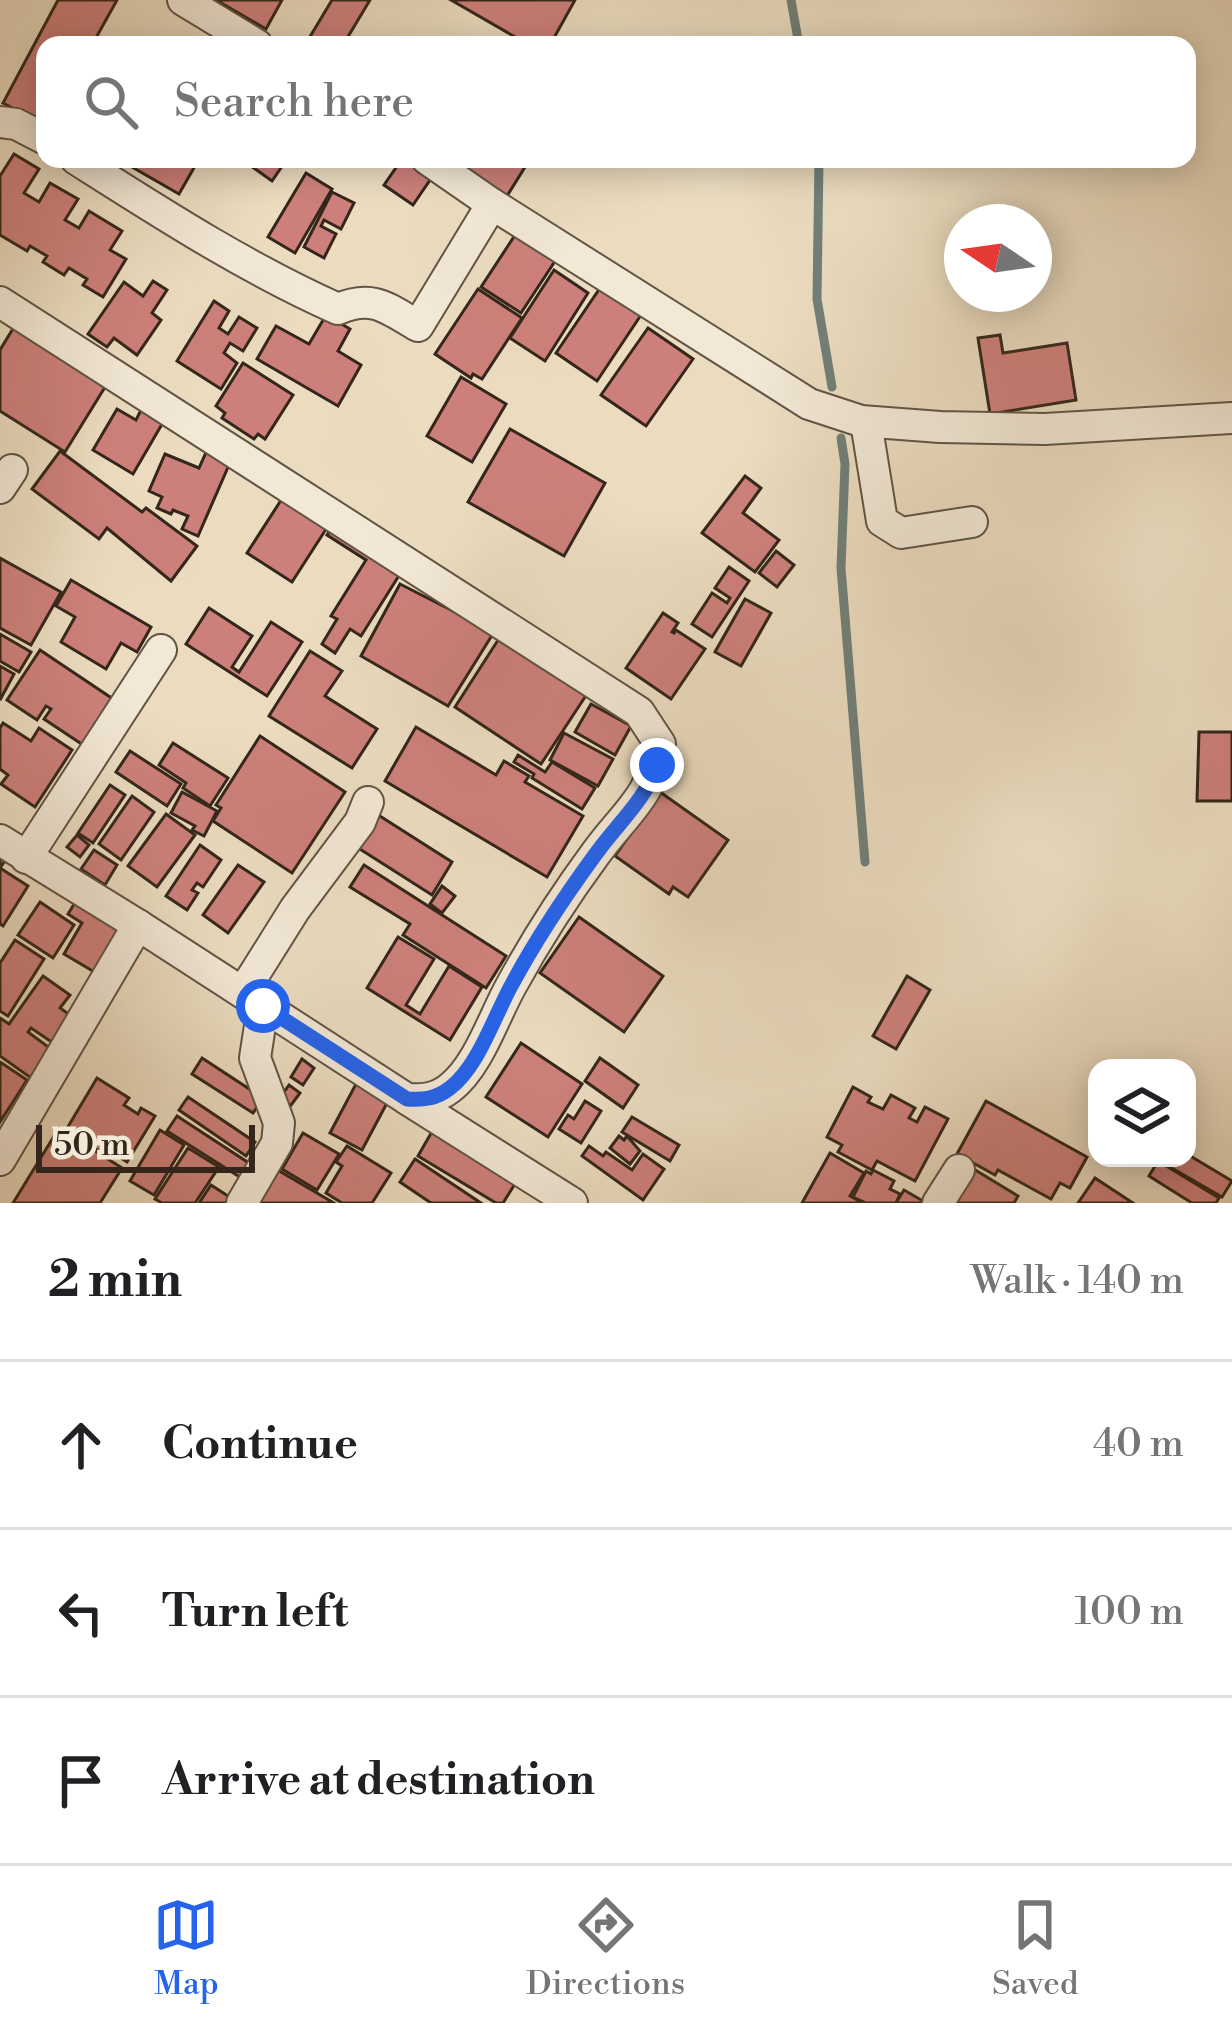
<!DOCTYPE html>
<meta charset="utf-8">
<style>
body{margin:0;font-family:"Libre Bodoni",serif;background:#f6f6f6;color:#202124}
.controls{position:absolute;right:36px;bottom:36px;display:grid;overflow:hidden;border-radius:24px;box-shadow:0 6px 30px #0003}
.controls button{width:108px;height:108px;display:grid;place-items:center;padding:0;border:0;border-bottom:3px solid #e0e0e0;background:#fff;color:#202124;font:60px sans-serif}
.compass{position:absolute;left:944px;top:204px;width:108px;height:108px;border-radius:50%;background:#fff;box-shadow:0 6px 30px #0003;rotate:283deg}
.scale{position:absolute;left:36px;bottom:30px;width:219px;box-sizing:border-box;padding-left:12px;border:6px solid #34261a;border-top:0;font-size:33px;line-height:42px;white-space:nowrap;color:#34261a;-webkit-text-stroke:9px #f2e8d6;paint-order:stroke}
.stop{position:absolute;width:36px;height:36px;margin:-27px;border:9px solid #2563eb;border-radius:50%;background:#fff}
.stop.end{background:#2563eb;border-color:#fff;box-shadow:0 3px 12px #0008}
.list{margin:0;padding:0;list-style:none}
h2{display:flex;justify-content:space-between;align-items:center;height:156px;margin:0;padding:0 48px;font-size:51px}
h2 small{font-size:39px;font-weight:400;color:#757577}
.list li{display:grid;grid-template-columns:78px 1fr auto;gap:36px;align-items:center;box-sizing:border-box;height:168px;padding:0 48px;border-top:3px solid #e0e0e0}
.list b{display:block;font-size:45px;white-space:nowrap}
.list em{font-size:39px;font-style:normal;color:#757577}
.icon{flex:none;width:66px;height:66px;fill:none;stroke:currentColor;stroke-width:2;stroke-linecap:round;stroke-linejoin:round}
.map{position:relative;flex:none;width:1232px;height:1203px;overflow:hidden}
.search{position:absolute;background:#fff;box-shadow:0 6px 30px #0003;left:36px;right:36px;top:36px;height:132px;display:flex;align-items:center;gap:30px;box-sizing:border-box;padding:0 42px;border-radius:24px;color:#757577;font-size:45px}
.sheet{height:660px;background:#fff}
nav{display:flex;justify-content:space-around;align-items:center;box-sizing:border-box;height:168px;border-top:3px solid #e0e0e0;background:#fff;font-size:33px;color:#757577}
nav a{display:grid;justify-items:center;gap:6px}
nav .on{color:#2563eb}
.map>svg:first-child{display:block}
</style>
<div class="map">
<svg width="1232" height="1203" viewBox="0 0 1232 1203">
<rect width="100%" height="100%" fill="#ebdcc0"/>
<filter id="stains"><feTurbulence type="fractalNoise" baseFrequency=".00167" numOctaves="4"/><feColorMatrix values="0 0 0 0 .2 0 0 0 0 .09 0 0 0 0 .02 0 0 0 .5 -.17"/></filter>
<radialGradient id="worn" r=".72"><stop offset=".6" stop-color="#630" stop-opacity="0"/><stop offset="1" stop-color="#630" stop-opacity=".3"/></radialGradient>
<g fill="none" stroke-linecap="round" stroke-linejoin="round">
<g stroke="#717f78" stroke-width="9">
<path d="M791 0 799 45"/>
<path d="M819 159 817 299 832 387"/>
<path d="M841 438 845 464 841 568 865 862"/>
</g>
</g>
<g fill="#cd807b" stroke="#34261a" stroke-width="3">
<path d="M58 0H117L92 45H45V125L3 103Z"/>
<path d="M216 0H282L266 29Z"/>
<path d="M332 0H370L343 45H305Z"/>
<path d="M451 0H575L550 45H529Z"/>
<path d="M14 154 39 169 24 193 39 202 50 183 78 199 65 220 79 228 89 211 122 231 110 250 126 259 103 297 83 285 87 279 69 268 64 275 43 262 47 256 30 246 27 251 0 235V176Z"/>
<path d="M118 159H199L179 194Z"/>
<path d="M245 159H287L272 181 244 161Z"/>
<path d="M402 159H407L432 177 413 205 384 185Z"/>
<path d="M449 159H530L507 196Z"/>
<path d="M306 173 332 189 295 253 268 237Z"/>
<path d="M332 192 354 203 341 229 324 220 321 226 336 234 324 258 304 247Z"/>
<path d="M521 226 561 252 521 313 481 287Z"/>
<path d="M554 270 588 293 545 361 510 338Z"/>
<path d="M153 281 167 290 152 313 161 320 137 355 114 338 107 347 88 334 124 282 143 296Z"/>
<path d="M600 288 641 315 597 381 556 353Z"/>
<path d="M478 289 522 318 482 379 473 374 471 378 435 354Z"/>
<path d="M214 301 229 311 219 328 228 334 239 317 257 328 243 351 230 343 224 353 237 363 221 389 177 361Z"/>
<path d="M326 315 350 329 338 351 361 365 338 406 257 359 276 326 309 344Z"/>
<path d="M17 322 110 379 65 452 0 411V350Z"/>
<path d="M648 328 693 359 646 426 601 395Z"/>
<path d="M1000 335 1003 353 1067 343 1076 400 990 414 978 338Z"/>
<path d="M243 363 293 395 265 439 258 434 254 439 222 418 225 413 216 406Z"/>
<path d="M461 377 506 404 472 462 427 436Z"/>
<path d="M143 406 165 419 133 474 93 450 117 409 136 420Z"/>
<path d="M510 429 605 483 564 556 468 502Z"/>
<path d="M208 448 232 458 198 536 182 529 188 516 173 510 171 514 157 508 162 497 149 491 165 454 199 468Z"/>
<path d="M60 451 142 512 146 508 197 546 171 581 107 528 99 539 32 489Z"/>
<path d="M745 476 761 488 743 513 779 540 755 572 702 533Z"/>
<path d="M285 494 330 523 292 582 247 553Z"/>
<path d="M336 522 405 566 361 636 350 629 335 653 322 644 337 619 331 616 366 560 327 535Z"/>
<path d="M776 551 794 565 777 587 759 573Z"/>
<path d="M0 558 61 592 31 645 0 628Z"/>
<path d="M729 567 749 581 712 637 692 624 712 593 727 603 730 598 715 588Z"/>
<path d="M71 580 151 627 137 652 121 643 106 669 61 642 75 617 56 606Z"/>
<path d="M400 584 494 632 448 706 361 656Z"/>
<path d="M745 599 771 613 741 666 715 652Z"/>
<path d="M209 608 252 636 232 667 239 672 271 622 302 642 267 696 186 644Z"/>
<path d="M663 613 678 623 672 632 674 633 676 630 705 649 671 699 626 668Z"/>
<path d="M0 634 31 652 19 672 0 661Z"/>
<path d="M500 637 587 694 541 764 455 707Z"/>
<path d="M40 650 113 699 83 745 44 719 51 709 46 706 37 720 7 700Z"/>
<path d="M310 651 342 671 325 696 377 729 352 768 269 716Z"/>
<path d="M0 666 14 674 0 700Z"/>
<path d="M591 704 631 726 615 755 575 732Z"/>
<path d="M3 723 31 741 39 728 72 750 35 807 1 784 8 775 0 769V728Z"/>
<path d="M416 727 496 775 504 761 529 776 525 782 583 816 547 877 385 781Z"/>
<path d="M1199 732H1232V801H1197Z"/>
<path d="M564 733 613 759 598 786 550 760Z"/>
<path d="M260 736 345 792 292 873 213 821 221 808 216 805Z"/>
<path d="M173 743 228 778 210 806 183 788 186 783 159 765Z"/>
<path d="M130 751 181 784 167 806 116 772Z"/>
<path d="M518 755 545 772 552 762 595 788 582 809 532 778 534 774 514 762Z"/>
<path d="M110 785 125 795 93 843 78 833Z"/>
<path d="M182 792 217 811 204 836 192 830 195 826 171 813Z"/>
<path d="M660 792 728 840 688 897 673 887 669 894 615 856Z"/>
<path d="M132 796 154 812 121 860 99 844Z"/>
<path d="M372 811 452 862 432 895 352 844Z"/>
<path d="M166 814 195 835 157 887 128 866Z"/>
<path d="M77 835 89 845 80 857 67 847Z"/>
<path d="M200 845 221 860 203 887 197 883 192 890 198 893 187 910 166 896Z"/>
<path d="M94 850 117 865 105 885 81 869Z"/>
<path d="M0 858 5 861 0 868 28 886 3 926 0 924Z"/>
<path d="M238 865 264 882 228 933 203 915Z"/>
<path d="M364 865 506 956 486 988 403 935 410 924 350 887Z"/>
<path d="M442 886 455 896 442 913 430 904Z"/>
<path d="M81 893 127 921 96 973 64 954 82 923 68 914Z"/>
<path d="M40 902 74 925 53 958 18 935Z"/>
<path d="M579 917 663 976 624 1032 540 973Z"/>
<path d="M398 937 434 959 406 1005 420 1014 449 966 482 987 450 1040 367 988Z"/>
<path d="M15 940 44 959 8 1016 0 1011V963Z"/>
<path d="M43 976 70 995 60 1008 77 1020 59 1047 31 1028 28 1032 51 1049 31 1078 0 1056V1018L9 1024Z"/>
<path d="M907 976 930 990 896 1049 873 1036Z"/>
<path d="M521 1043 582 1084 548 1137 486 1097Z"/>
<path d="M202 1058 263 1098 253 1113 192 1074Z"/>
<path d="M600 1058 638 1085 623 1108 585 1081Z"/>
<path d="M302 1059 314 1068 303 1085 291 1077Z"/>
<path d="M0 1062 27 1080 0 1122Z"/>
<path d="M97 1078 129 1098 124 1105 138 1114 141 1108 155 1116 127 1162 104 1147 101 1152 66 1130Z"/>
<path d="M356 1084 388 1101 362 1150 330 1133Z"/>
<path d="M289 1085 300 1093 286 1112 275 1104Z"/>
<path d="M853 1087 871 1097 868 1102 883 1109 891 1095 915 1108 909 1118 917 1122 925 1107 948 1119 915 1181 877 1161 872 1170 838 1152 842 1145 827 1137Z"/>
<path d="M188 1097 255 1142 246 1156 179 1110Z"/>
<path d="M585 1101 601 1111 581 1143 559 1129 568 1115 574 1119Z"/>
<path d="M986 1101 1087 1157 1070 1188 1060 1183 1051 1199 998 1170 995 1175 957 1154Z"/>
<path d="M177 1116 255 1167 246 1181 167 1131Z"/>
<path d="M632 1117 679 1145 670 1161 622 1132Z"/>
<path d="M59 1128 122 1168 100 1203H13Z"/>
<path d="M434 1128 518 1179 503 1203H496L418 1156Z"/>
<path d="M160 1130 184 1145 154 1195 130 1181Z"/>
<path d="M303 1133 339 1154 317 1190 282 1169Z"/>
<path d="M619 1136 624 1140 627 1136 640 1151 630 1164 610 1148Z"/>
<path d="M347 1146 391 1173 372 1203H342L326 1193 342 1166 336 1162Z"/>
<path d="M589 1146 603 1156 606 1152 632 1170 643 1154 664 1169 643 1200 582 1156Z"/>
<path d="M188 1148 219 1167 195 1203H162L155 1199Z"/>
<path d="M830 1153 864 1173 850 1196 863 1203H802Z"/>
<path d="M1187 1154 1232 1181 1222 1197 1158 1160 1187 1158Z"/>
<path d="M415 1159 481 1203H431L400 1182Z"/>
<path d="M1158 1161 1219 1198 1216 1203H1192L1149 1176Z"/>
<path d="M269 1165 334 1203H247Z"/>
<path d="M972 1168 1018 1196 1014 1203H950Z"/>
<path d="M873 1170 894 1181 890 1189 900 1194 896 1203H866L853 1197 866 1171 871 1174Z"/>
<path d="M1095 1178 1133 1203H1078Z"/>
<path d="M211 1185 231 1198 228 1203H199Z"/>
<path d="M904 1190 923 1201 922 1203H896Z"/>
</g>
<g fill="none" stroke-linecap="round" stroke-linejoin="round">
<g stroke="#625444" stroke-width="34">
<g id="minor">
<path d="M183 0 257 45"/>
<path d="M0 122 16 124 45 139"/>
<path d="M76 159C161 213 246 268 338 309 373 294 387 308 418 326L492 204"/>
<path d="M427 159 492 204 809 404 861 421 940 427 1045 429 1232 418"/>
<path d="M0 302 639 712 660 744C653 796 625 813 596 853 565 895 536 940 511 986 494 1016 478 1067 450 1088 436 1099 423 1100 407 1099L138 925 0 840"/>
<path d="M866 422 882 521 901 533 972 522"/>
<path d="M0 488 12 470"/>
<path d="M26 858 161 650"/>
<path d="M243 992 295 909 360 822 368 802"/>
<path d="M407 1099 572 1203"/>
<path d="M0 1160 138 925"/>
<path d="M242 1203 277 1143 279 1123 255 1058 263 1006"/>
<path d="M938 1203 959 1170"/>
</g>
</g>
<use href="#minor" stroke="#f2e8d6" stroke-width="30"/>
</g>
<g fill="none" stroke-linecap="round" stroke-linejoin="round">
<path stroke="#2563eb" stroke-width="15" d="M263 1006 407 1099C423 1100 436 1099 450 1088 478 1067 494 1017 511 986 535 941 565 896 595 855 616 825 646 800 657 765"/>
</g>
<rect width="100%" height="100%" filter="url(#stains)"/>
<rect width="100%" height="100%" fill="url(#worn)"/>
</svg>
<div class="controls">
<button><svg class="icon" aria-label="layers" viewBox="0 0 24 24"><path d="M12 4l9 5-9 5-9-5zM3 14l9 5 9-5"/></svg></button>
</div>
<svg class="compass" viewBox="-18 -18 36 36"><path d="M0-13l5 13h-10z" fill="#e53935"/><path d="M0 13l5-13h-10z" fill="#757577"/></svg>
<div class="scale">50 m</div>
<div class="stop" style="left:263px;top:1006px"></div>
<div class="stop end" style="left:657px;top:765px"></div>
<div class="search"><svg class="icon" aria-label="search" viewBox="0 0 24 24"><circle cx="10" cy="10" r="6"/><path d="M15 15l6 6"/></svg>Search here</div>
</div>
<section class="sheet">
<h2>2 min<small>Walk · 140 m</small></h2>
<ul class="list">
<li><svg class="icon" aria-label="ahead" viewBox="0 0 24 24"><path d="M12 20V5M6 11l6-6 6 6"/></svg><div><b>Continue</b></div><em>40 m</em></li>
<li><svg class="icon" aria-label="left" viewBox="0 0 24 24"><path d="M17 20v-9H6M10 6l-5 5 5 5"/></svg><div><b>Turn left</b></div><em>100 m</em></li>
<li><svg class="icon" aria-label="arrive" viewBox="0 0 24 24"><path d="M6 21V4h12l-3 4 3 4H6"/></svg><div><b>Arrive at destination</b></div></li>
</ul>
</section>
<nav>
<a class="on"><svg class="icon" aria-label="map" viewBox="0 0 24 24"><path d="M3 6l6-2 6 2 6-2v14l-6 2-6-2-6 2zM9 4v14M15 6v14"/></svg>Map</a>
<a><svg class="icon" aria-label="directions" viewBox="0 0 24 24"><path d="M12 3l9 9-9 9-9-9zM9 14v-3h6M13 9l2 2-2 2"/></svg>Directions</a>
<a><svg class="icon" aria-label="saved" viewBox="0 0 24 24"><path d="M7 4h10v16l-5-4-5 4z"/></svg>Saved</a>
</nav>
